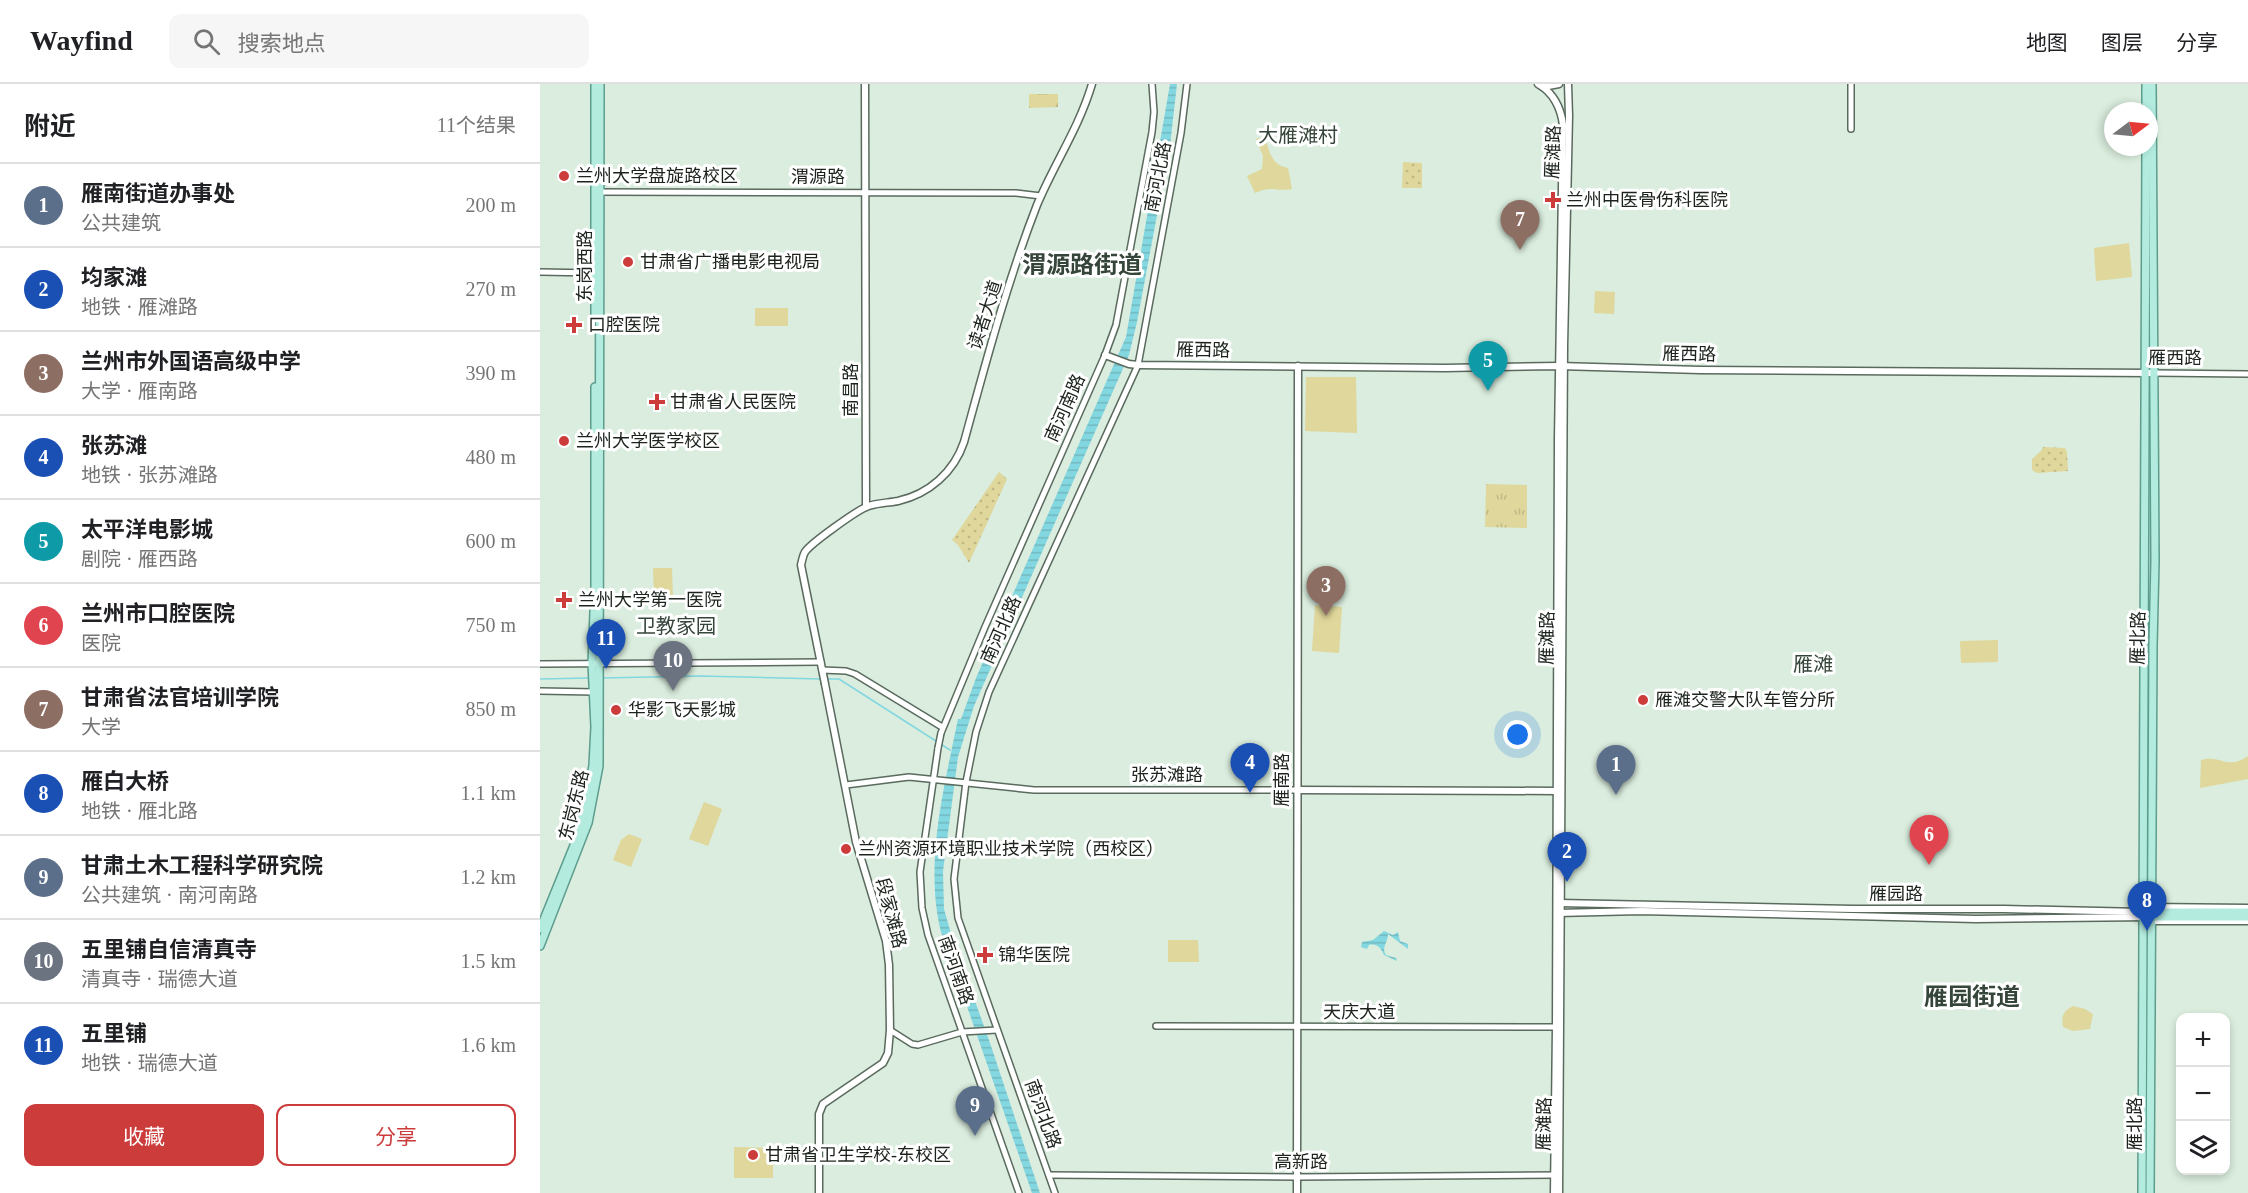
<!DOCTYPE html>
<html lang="zh">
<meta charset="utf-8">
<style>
body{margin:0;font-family:"Times New Roman","Noto Sans SC",serif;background:#f6f6f6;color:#202124}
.controls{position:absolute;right:18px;bottom:18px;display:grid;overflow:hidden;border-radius:12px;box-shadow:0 3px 9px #0003}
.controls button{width:54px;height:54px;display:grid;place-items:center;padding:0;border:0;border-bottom:2px solid #e0e0e0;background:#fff;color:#202124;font:30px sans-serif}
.compass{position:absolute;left:1564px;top:18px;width:54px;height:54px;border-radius:50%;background:#fff;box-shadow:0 3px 9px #0003;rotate:74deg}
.you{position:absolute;left:978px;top:651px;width:21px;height:21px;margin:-15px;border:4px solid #fff;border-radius:50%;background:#1a73e8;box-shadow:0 0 0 9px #1a73e833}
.badge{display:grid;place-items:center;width:39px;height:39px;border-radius:50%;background:#cb3c3b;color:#fff;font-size:20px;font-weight:700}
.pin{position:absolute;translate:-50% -50px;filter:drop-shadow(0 2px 3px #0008)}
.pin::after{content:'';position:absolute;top:32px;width:21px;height:18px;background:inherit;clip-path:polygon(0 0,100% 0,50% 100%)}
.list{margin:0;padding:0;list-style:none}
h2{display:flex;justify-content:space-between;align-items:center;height:78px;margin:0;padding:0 24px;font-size:26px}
h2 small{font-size:20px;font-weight:400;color:#757577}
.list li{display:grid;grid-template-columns:39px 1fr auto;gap:18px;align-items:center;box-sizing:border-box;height:84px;padding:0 24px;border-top:2px solid #e0e0e0}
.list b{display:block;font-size:22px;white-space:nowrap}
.list p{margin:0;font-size:20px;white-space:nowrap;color:#757577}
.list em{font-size:20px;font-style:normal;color:#757577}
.actions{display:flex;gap:12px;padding:18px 24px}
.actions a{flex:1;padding:14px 0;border:2px solid #cb3c3b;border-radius:12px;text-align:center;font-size:21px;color:#cb3c3b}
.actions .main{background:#cb3c3b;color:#fff}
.icon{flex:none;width:33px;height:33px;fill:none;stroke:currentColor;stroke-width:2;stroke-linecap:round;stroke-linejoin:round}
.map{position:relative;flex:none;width:1708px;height:1109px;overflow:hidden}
header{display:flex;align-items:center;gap:36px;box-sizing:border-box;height:84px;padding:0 30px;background:#fff;border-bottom:2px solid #e0e0e0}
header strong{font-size:28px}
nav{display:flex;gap:33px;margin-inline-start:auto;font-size:21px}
.search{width:420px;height:54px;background:#f6f6f6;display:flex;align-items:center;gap:15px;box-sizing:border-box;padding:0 21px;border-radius:12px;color:#757577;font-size:22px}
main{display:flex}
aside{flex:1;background:#fff}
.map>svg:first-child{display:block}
</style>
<header>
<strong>Wayfind</strong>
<div class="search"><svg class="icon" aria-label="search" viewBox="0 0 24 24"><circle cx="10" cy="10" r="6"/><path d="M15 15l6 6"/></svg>搜索地点</div>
<nav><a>地图</a><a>图层</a><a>分享</a></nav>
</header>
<main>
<aside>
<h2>附近<small>11个结果</small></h2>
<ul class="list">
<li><span class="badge" style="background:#5c6f8a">1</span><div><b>雁南街道办事处</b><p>公共建筑</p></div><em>200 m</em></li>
<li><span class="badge" style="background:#1a4fb4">2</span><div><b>均家滩</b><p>地铁 · 雁滩路</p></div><em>270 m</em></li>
<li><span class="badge" style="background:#8d6e63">3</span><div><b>兰州市外国语高级中学</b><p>大学 · 雁南路</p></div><em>390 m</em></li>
<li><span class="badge" style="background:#1a4fb4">4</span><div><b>张苏滩</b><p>地铁 · 张苏滩路</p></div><em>480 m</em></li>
<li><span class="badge" style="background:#0f9aa8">5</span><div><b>太平洋电影城</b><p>剧院 · 雁西路</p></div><em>600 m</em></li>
<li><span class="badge" style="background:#e0444e">6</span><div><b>兰州市口腔医院</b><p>医院</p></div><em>750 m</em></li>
<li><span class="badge" style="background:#8d6e63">7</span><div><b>甘肃省法官培训学院</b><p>大学</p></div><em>850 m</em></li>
<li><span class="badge" style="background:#1a4fb4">8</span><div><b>雁白大桥</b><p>地铁 · 雁北路</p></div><em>1.1 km</em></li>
<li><span class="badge" style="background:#5c6f8a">9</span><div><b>甘肃土木工程科学研究院</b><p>公共建筑 · 南河南路</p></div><em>1.2 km</em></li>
<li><span class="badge" style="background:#6b7280">10</span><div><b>五里铺自信清真寺</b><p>清真寺 · 瑞德大道</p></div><em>1.5 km</em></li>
<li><span class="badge" style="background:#1a4fb4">11</span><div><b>五里铺</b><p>地铁 · 瑞德大道</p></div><em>1.6 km</em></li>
</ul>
<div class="actions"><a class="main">收藏</a><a>分享</a></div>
</aside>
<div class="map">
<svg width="1708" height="1109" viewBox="0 0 1708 1109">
<defs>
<pattern id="grass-tufts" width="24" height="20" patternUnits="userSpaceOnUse" patternTransform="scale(1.5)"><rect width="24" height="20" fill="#dfd79b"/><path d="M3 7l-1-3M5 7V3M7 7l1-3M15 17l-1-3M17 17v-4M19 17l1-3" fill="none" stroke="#bfb885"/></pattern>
<pattern id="forest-firs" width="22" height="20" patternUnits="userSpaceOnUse" patternTransform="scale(1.5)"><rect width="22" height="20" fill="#dfd79b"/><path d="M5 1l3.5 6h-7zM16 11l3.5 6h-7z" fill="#bfb885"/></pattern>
<pattern id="garden-dots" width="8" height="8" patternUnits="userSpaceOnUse" patternTransform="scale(1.5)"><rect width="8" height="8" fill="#dfd79b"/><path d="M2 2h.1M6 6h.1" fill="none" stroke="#bfb885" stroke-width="1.8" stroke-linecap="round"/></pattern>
<pattern id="water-rules" width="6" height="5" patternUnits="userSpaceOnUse" patternTransform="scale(1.5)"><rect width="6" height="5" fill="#83d7e0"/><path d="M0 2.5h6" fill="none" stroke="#71b8c0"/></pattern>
</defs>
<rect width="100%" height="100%" fill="#daedde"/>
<path fill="url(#grass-tufts)" d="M946 400 987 401V444L945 443Z"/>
<path fill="url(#forest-firs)" d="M489 10H518V23L489 24Z"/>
<g fill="#dfd79b">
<path d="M725 52C729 67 731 81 748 84L752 105C734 108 733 101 715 109L707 92 722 85 723 72 716 55Z"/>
<path d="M1589 159 1592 193 1556 197 1554 164Z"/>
<path d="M1055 207 1075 208 1074 230 1054 229Z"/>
<rect x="215" y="224" width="33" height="18"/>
<path d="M766 293H816L817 349 765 347Z"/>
<path d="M113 484H132L133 513H114Z"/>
<path d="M775 521 802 523 799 569 772 567Z"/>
<path d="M1458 556V578L1421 579 1420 557Z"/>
<path d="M1708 672V695L1660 704 1661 676C1682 670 1686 687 1708 672Z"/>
<path d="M164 718 182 725 168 762 149 755Z"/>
<path d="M89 750 102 755 91 783 73 776 81 756Z"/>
<path d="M628 856H658L659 878H628Z"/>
<path d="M1533 922 1545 925 1553 930 1550 945 1533 947 1523 943C1521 933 1523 927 1533 922Z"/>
<path d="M194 1063 233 1064V1094H194Z"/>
</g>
<g fill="url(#garden-dots)">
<path d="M863 78 882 79V104H862Z"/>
<path d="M1503 363 1525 364 1527 368 1528 387 1497 389 1492 386V375L1501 367Z"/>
<path d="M459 388 467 395 429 479 418 461 412 456Z"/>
</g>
<g fill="url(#water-rules)">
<path d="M630 0H637L630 62 597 238 589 271 434 622 418 673 403 787 404 825 412 853 450 959 500 1109H492L401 848C384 779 404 704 418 635H421L436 594 586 253Z"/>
<path d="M844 847 853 851 858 848 860 857 868 860V865L848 850C848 859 841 863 846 871L856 874 857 877 844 871C841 864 837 859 829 861L827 865 821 863 822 858 833 856Z"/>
</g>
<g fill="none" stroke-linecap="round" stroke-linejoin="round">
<g stroke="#83d7e0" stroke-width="1.5">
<path d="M61 594 161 592 281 595"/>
<path d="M0 595 50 594"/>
<path d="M286 595H299L410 666"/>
</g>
<g stroke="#5a6a5e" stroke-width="8">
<g id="tertiary">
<path d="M1311 45V0"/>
<path d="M56 108 476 109 501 112"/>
<path d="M0 188 55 189"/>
<path d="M1614 289 1708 290"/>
<path d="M0 580 281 578"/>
<path d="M282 586 306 587 315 590 402 643"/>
<path d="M0 607 55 608"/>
<path d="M401 649 445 543 565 271 576 241 612 48 614 28 612 0"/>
<path d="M398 664 380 788 382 824 388 851 479 1109"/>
<path d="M306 701 369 693 494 706H757"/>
<path d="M616 942 1019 943"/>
<path d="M350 946 372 960 378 961 422 948 457 946"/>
<path d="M509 1091 757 1093 1017 1091"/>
<path d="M515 1109 418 834 414 795 426 698 436 648 449 608 598 281 641 49 647 0"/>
</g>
</g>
<g stroke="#5a6a5e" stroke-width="9">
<g id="secondary">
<path d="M325 0 326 423"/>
<path d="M998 0C1013 8 1021 24 1023 41L1018 355 1016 943 1014 1109"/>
<path d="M1003 3 1019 0"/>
<path d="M565 271 589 280 598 281 905 284 1019 282 1160 286 1614 289"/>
<path d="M283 590 261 481C262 477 263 471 265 468 271 459 315 428 326 423 335 419 348 419 358 417 389 410 414 388 424 358 446 278 467 198 497 121 514 80 539 44 552 0"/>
<path d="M757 706 1018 707"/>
<path d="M1019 819 1313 825H1464L1603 828"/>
<path d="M1607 823 1708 824"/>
<path d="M1017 829 1101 827 1436 835 1611 833"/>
<path d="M1607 837H1708"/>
<path d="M279 1109V1030L283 1020 343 979 348 969 350 946 349 881 346 857 316 758 285 600"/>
<path d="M757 1109 758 282"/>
<path d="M1019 1109 1024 262 1029 32 1028 0"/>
</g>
</g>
<g stroke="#5d9d8d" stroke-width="10">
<g id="primary">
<path d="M55 0V231"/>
<path d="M1606 27V0"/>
<path d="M1609 828H1708"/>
<path d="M1611 833H1708"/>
<path d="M0 845 37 754 48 713 53 681 55 643 52 579 55 502V303"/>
<path d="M0 862 48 739 59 682 60 0"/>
<path d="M1602 1109 1606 63"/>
<path d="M1610 1109 1613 562 1615 477 1612 0"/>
</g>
</g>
<use href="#tertiary" stroke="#fff" stroke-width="5"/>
<use href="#secondary" stroke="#fff" stroke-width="6"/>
<use href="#primary" stroke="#b3ebdf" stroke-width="7"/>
<g stroke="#5a6a5e" stroke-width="8" stroke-linecap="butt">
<path id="tertiary-bridge" d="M398 664 401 649"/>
</g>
<g stroke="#5a6a5e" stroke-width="9" stroke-linecap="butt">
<path id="secondary-bridge" d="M283 590 285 600"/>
</g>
<use href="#tertiary-bridge" stroke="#fff" stroke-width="5"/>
<use href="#secondary-bridge" stroke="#fff" stroke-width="6"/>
</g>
<g fill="#cb3c3b" stroke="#fff" stroke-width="2">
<circle cx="24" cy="92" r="6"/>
<path d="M1010 107h6v6h6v6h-6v6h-6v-6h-6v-6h6z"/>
<circle cx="88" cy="178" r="6"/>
<path d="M31 232h6v6h6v6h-6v6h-6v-6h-6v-6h6z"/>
<path d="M114 309h6v6h6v6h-6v6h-6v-6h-6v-6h6z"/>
<circle cx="24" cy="357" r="6"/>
<path d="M21 507h6v6h6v6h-6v6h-6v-6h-6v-6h6z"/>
<circle cx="1103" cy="616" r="6"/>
<circle cx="76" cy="626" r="6"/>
<circle cx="306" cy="765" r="6"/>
<path d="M442 862h6v6h6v6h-6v6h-6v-6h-6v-6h6z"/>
<circle cx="213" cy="1071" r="6"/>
</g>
<g text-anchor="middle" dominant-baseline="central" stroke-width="6" stroke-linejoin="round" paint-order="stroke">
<g font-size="18" fill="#1c231d" stroke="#fff">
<text transform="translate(1013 68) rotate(-88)">雁滩路</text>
<text x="278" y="93">渭源路</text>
<text transform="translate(618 93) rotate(-79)">南河北路</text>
<text transform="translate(45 182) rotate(-90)">东岗西路</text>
<text transform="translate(445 231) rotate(-72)">读者大道</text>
<text transform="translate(663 266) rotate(1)">雁西路</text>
<text transform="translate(1149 270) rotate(1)">雁西路</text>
<text x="1635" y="274">雁西路</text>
<text transform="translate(311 306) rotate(-90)">南昌路</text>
<text transform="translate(525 324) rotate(-66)">南河南路</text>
<text transform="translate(461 546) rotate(-66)">南河北路</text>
<text transform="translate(1007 554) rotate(-89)">雁滩路</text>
<text transform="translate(1598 554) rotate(-89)">雁北路</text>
<text x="627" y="691">张苏滩路</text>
<text transform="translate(742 696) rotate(-90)">雁南路</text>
<text transform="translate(34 721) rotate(-76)">东岗东路</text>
<text x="1356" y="810">雁园路</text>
<text transform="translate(351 829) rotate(75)">段家滩路</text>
<text transform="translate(416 886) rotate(71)">南河南路</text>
<text x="819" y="928">天庆大道</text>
<text transform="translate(503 1030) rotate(70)">南河北路</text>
<text transform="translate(1004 1040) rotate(-89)">雁滩路</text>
<text transform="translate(1595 1040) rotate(-90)">雁北路</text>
<text x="761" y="1078">高新路</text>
</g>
<g font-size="18" fill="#1c231d" stroke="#fff" text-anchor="start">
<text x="36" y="92">兰州大学盘旋路校区</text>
<text x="1026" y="116">兰州中医骨伤科医院</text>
<text x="100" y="178">甘肃省广播电影电视局</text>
<text x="48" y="241">口腔医院</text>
<text x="130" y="318">甘肃省人民医院</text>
<text x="36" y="357">兰州大学医学校区</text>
<text x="38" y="516">兰州大学第一医院</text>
<text x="1115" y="616">雁滩交警大队车管分所</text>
<text x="88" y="626">华影飞天影城</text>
<text x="318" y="765">兰州资源环境职业技术学院（西校区）</text>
<text x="458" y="871">锦华医院</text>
<text x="225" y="1071">甘肃省卫生学校-东校区</text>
</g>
<g font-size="20" fill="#36453a" stroke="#fff">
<text x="758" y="51">大雁滩村</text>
<text x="136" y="542">卫教家园</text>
<text x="1273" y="580">雁滩</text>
</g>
<g font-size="24" font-weight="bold" fill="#36453a" stroke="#fff">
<text x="542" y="181">渭源路街道</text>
<text x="1432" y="913">雁园街道</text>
</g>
</g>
</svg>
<div class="controls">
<button>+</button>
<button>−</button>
<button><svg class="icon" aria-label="layers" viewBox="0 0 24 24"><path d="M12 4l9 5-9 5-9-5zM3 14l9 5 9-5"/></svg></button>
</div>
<svg class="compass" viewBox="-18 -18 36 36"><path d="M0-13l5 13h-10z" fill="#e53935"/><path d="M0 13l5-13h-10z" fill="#757577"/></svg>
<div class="you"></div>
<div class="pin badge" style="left:1076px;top:711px;background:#5c6f8a">1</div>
<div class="pin badge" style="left:1027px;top:798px;background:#1a4fb4">2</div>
<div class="pin badge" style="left:786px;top:532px;background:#8d6e63">3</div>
<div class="pin badge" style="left:710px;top:709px;background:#1a4fb4">4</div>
<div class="pin badge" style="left:948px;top:307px;background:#0f9aa8">5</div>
<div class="pin badge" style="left:1389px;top:781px;background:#e0444e">6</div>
<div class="pin badge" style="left:980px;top:166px;background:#8d6e63">7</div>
<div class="pin badge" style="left:1607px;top:847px;background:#1a4fb4">8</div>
<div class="pin badge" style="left:435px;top:1052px;background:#5c6f8a">9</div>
<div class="pin badge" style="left:133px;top:607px;background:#6b7280">10</div>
<div class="pin badge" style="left:66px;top:585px;background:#1a4fb4">11</div>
</div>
</main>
